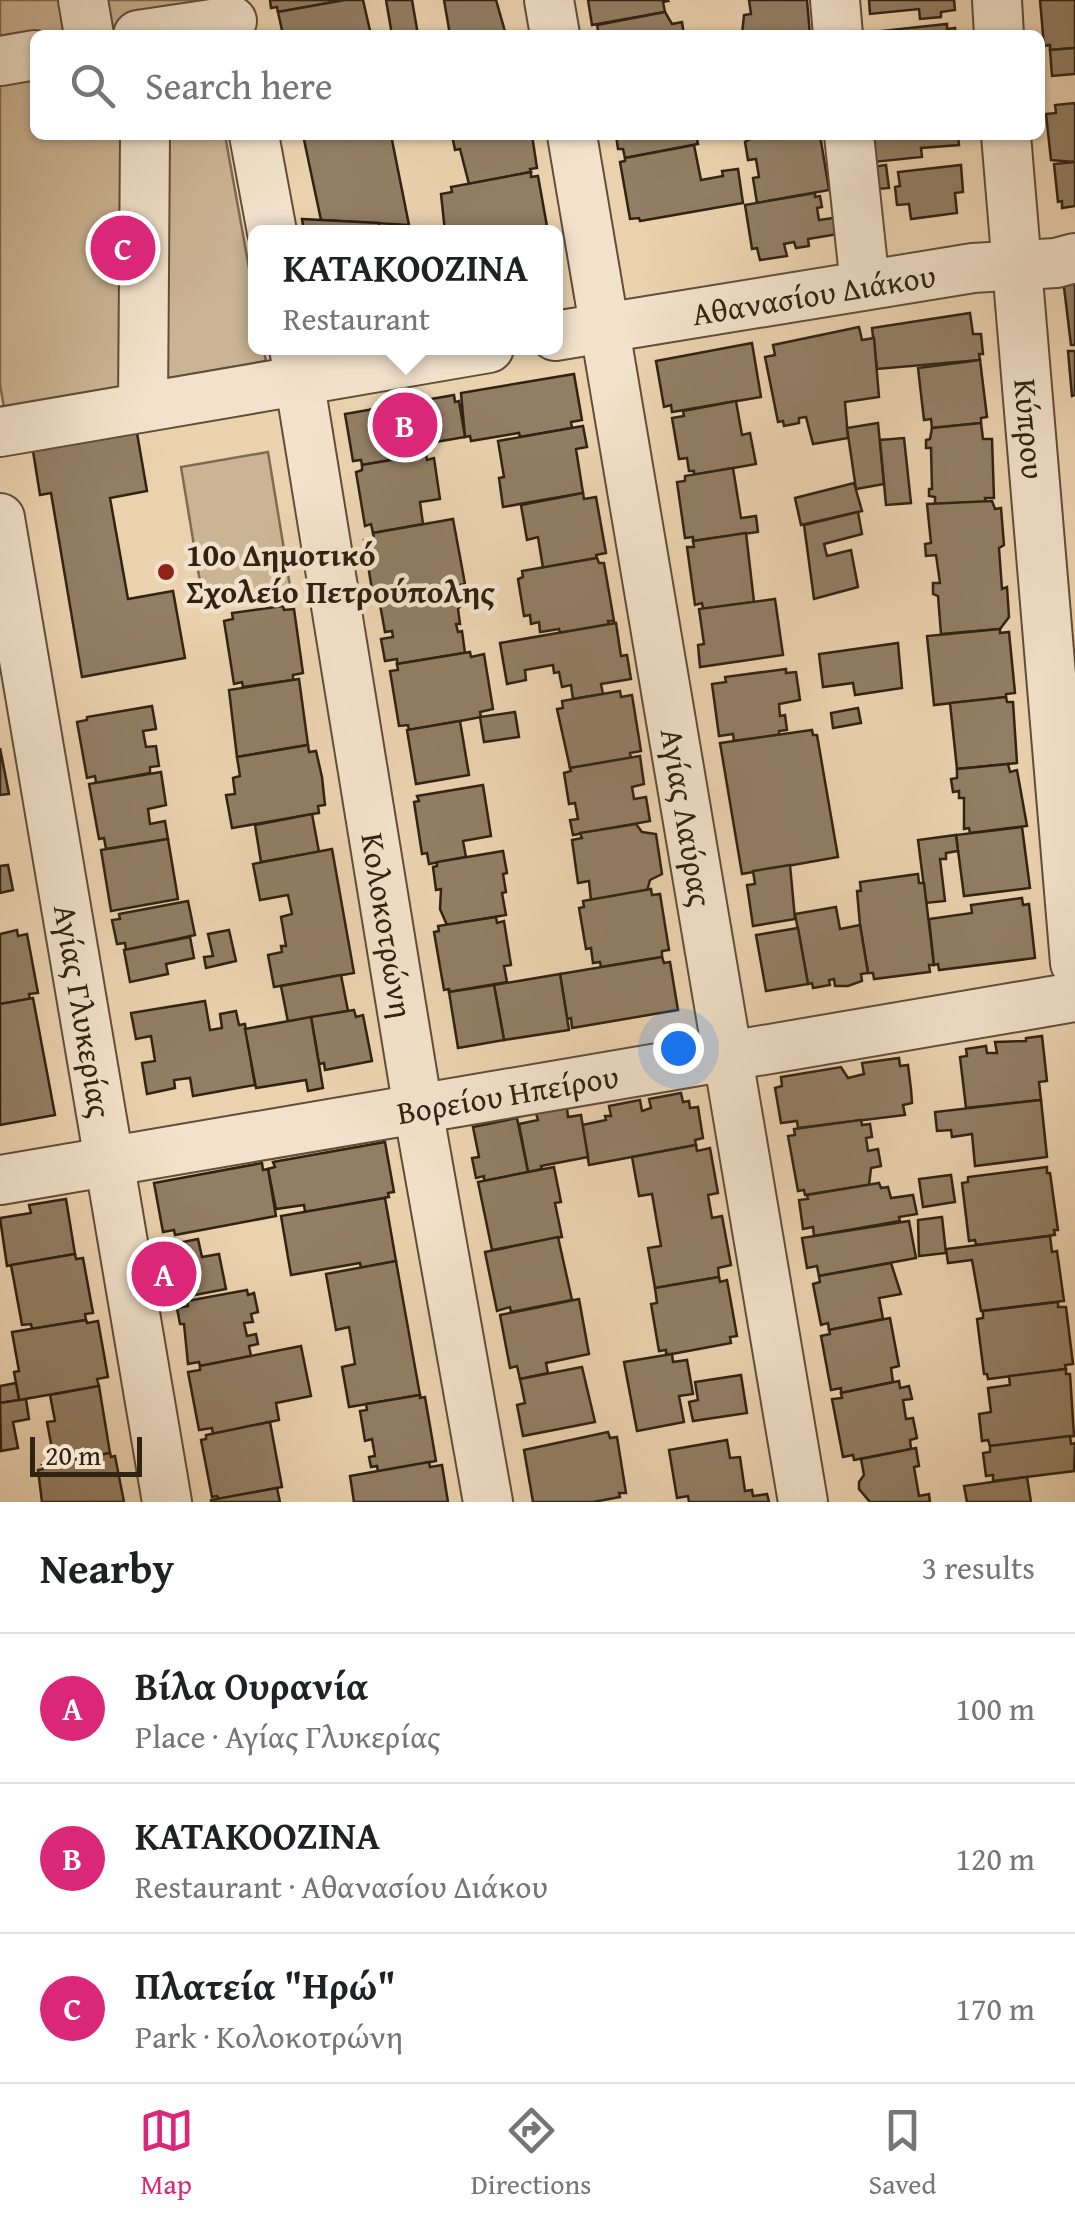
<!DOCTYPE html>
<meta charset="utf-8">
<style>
body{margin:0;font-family:"Gentium Book Plus",serif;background:#f2f2f2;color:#202124}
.scale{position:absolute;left:30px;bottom:25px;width:112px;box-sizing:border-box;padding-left:10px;border:5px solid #312212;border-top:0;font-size:28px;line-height:35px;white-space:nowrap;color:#312212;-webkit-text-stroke:8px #f2e2cb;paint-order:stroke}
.you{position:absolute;left:678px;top:1048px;width:35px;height:35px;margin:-25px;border:8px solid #fff;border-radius:50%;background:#1a73e8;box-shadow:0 0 0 15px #1a73e833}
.badge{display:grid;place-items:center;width:65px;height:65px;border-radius:50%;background:#db2777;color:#fff;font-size:32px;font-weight:700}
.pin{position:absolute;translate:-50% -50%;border:5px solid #fff;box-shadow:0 2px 10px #0006}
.popup{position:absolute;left:248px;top:225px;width:315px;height:130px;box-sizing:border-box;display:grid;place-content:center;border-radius:15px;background:#fff;filter:drop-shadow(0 2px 8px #0005);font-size:32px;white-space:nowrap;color:#757577}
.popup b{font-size:38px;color:#202124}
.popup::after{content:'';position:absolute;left:50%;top:100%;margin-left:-20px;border:20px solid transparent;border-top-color:#fff}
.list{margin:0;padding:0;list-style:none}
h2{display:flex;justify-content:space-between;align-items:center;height:130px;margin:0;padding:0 40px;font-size:42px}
h2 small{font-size:32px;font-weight:400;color:#757577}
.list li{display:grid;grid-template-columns:65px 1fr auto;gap:30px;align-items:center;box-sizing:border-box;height:150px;padding:0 40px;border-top:2px solid #e0e0e0}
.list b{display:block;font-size:38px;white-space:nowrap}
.list p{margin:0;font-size:32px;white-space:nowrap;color:#757577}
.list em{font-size:32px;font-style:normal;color:#757577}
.icon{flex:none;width:55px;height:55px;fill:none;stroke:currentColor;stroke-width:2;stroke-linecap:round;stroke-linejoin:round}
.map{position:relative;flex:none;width:1075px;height:1502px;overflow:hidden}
.search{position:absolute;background:#fff;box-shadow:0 2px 8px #0004;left:30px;right:30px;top:30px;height:110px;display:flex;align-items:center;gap:25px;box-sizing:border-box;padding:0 35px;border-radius:15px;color:#757577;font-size:38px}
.sheet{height:580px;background:#fff}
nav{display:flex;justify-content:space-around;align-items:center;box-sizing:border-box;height:140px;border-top:2px solid #e0e0e0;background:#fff;font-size:28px;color:#757577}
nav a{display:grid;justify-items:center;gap:5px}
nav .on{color:#db2777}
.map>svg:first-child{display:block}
</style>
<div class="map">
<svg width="1075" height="1502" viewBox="0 0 1075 1502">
<rect width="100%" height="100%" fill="#ebd2af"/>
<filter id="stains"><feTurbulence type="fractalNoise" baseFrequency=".002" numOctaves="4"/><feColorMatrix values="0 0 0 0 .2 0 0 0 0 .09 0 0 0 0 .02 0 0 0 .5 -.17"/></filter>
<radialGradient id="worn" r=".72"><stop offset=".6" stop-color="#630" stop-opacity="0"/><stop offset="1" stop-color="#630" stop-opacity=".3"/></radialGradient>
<g fill="#cbb494" stroke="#7e6b53" stroke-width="2.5">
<path d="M0 0H202L208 35H35V135H225L255 301V348H263L266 361 4 407 0 385Z"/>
<path d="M268 452 291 592 204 606 181 467Z"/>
</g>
<g fill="#927e64" stroke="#312212" stroke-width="2.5">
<path d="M270 0H345L278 12 277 7 271 8Z"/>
<path d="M345 0H363L371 35H283L278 12Z"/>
<path d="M386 0H412L418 35H392Z"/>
<path d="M444 0H496L506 35H450Z"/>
<path d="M588 0H667L668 1 663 2 665 12 592 25Z"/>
<path d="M749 0H807L810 35 742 34 744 15 751 14Z"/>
<path d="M869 0H954L955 10 941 12V17L920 19 919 9 870 14Z"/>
<path d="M1040 0H1075V48L1050 50V45L1044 46Z"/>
<path d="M665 12 672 24 682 22 684 35H599L597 25Z"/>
<path d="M947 24V29L955 28 956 35H881V31Z"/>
<path d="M1075 48V74L1052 76 1050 50Z"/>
<path d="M1075 103V162L1051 160 1046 114 1056 113 1055 105Z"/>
<path d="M303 135H391L409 225 321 220Z"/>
<path d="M452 135H532L537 168 530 169 531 172 469 184 460 149 455 150Z"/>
<path d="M616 135H696L698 144 625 158 623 149H618Z"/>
<path d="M820 135 829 190 757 203 753 178 759 177 756 159 748 160 745 142 758 135Z"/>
<path d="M861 135H958L959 145 921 148 922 157 864 163Z"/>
<path d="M694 145 701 180 723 176 722 171 738 169 743 203 640 221 639 218 630 219 620 162 625 161V158Z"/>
<path d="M1075 162V206L1062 208V201L1058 202 1054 164Z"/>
<path d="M886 165 889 188 868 190 866 168Z"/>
<path d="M961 165 963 192 955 193 957 213 911 219 909 204 897 205 895 187 900 186 898 172Z"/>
<path d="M531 172V177L538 176 548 232H445L441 194 452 192 451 187Z"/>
<path d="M815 193V197L820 196 822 207 817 208 819 220 847 216 850 232 808 239 809 246 796 248 794 242 784 244 787 256 760 260 757 248 752 249 745 205Z"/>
<path d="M302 219 379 223 380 232H304Z"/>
<path d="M1075 276V345H1071L1063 279Z"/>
<path d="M970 313 973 334H981L983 354H979L980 360 877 369 872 328Z"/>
<path d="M859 327 862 340 874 338 879 397 845 402 848 438 813 444 806 417 799 418V423L784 426 783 421 778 422 765 357 775 355 773 345Z"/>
<path d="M752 343 761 397 672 412 671 405 664 407 656 361Z"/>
<path d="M1068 351H1075V395L1072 396Z"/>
<path d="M980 360 987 417 981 418V423L932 428 931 419 924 420 918 368Z"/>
<path d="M574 374 582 420 571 422 572 428 520 437 519 433 471 441 470 436 465 437 461 393Z"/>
<path d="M454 395 455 402 459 401 465 437 424 444 426 454 362 465 361 460 353 461 345 414Z"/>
<path d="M736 401 742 435 750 433 756 464 694 475V471H689L687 458 679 459 672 418 684 416 683 411Z"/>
<path d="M878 423 884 484 856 489 847 428Z"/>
<path d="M981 423 983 439H992L994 498H985L986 502 935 504V497L929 496V489H932L931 448H926V440L930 439 932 428Z"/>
<path d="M583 426 587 447 576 449 583 493 503 507 499 478 504 477 498 441Z"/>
<path d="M137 433 147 491 110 498 128 599 173 591 185 658 82 677 51 493 40 495 33 451Z"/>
<path d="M904 438 911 503 886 505 880 440Z"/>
<path d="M426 454 427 460 434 458 440 499 420 502 423 524 373 533 371 524 365 526 356 472 362 470V465Z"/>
<path d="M733 468 741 518 756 516 758 532 693 541V537L685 538 677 482 685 481V476Z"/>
<path d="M854 483 862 511 801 525 795 498Z"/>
<path d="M583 493 584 499 596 497 606 553 596 555 597 558 543 568 538 537 527 540 521 505Z"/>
<path d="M992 501 995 509 1001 508 1004 545 999 548 1002 589 1007 587 1009 617 1000 629 941 634 938 596 933 594V583H940L936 555 926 556 925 544 931 543 927 504Z"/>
<path d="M858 512 862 534 824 544 827 556 851 550 858 587 814 599 804 525Z"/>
<path d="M453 519 465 584 384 598 383 594 373 596 364 540 374 539 373 533Z"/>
<path d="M746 533 754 602 703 609 702 603 695 605 687 547H694L693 541Z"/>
<path d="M597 558 599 563H604L614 621H608L609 625 560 633 559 629 540 632 539 622 531 624 530 615 524 616 518 579 523 577 522 571Z"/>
<path d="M454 586 456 596 463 602 458 609 460 624H456L458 632 462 631 465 653 397 664V659L385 661 381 639 393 637 392 631 385 632 379 599Z"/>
<path d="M775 599 783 655 700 667 698 645 704 644 699 609Z"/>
<path d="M283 606 284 610 294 609 303 673 293 675V680L243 687 242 682 234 684 224 621 233 619 232 613Z"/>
<path d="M616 623 621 656 627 655 631 679 601 684 603 694 573 699 571 685 562 687 559 672 554 673 553 665 525 670 526 680 507 684 500 643Z"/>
<path d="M1000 629V633L1009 632 1015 693 1006 694V697L934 705 927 636Z"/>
<path d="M898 643 902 688 855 695 853 683 823 687 819 654Z"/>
<path d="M470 652 471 657 484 654 493 709 480 712 481 717 460 721 409 730 408 725 399 726 390 671 398 670 397 664Z"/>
<path d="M786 669V673L796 672 800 700 779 704 780 716 785 715 787 730 779 731V735L734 741 733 734 719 736 712 684 726 682 725 677Z"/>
<path d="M299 679 308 745 237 757 229 690Z"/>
<path d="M620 691 621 697 632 695 641 751 630 753 631 758 570 768 557 709 563 708 562 701Z"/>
<path d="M1006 697 1007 702H1013L1017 763 957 769 950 703Z"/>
<path d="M152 706 156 729 143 731 146 747 156 746 159 766 150 767V773L96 783 95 776 87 778 77 722 87 720V717Z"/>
<path d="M858 708 861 723 833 728 831 713Z"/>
<path d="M515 712 519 737 484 742 480 717Z"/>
<path d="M460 721 469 775 416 784 407 730Z"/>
<path d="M812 730 813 735H817L838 857 742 874 720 743Z"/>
<path d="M308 745 309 752 316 751 322 777 325 805 318 806 319 813 232 828 226 795 235 794 233 778 240 776 237 757Z"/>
<path d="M0 748 9 794 0 795Z"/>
<path d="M640 756 644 784 632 787 634 799 646 797 650 821 573 835 570 820 578 819 575 803 569 804 564 773 571 771 570 768Z"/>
<path d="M1008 764 1010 772 1017 770 1027 826 970 833 969 828 964 829V798H959V791L953 792 951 779 957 778V769Z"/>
<path d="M161 772 166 805 148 809 150 824 165 821 168 839 106 849 104 838 99 839 89 784Z"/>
<path d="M483 785 491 836 463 841 466 857 429 864 427 853 422 854 414 802 419 801 417 796Z"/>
<path d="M312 814 319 852 261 862 255 825Z"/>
<path d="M636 824 642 832 656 834 662 874 650 880 647 891 591 900 589 881 578 883 572 840 582 838 580 833Z"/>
<path d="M1022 827 1030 888 964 896 956 835Z"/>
<path d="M956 835 958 851 946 853V859H940L945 901 926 903 918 840Z"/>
<path d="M168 839 178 899 111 911 101 850Z"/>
<path d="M332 849 354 973 274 987 268 955 282 952 281 946H286L281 917 292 914 288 895 260 900 253 864Z"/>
<path d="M503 851 507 873 503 874 506 892 502 893 506 915 447 925 440 909 441 889 436 890 433 867 437 866V862Z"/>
<path d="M8 865 13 890 0 893V866Z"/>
<path d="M790 865 795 919 753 926 747 885 755 884 753 871Z"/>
<path d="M918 874 919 883H924L934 965H929L930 972 874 979 873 973H868L860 925 857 891H861L860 882Z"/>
<path d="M651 889 652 895 660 894 669 950 662 951V957L601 967 600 962 593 963 591 948 586 949 579 908 584 907 583 901Z"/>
<path d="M1022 898 1023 905 1029 904 1035 958 939 970 938 964 934 965 929 919 972 913 971 905Z"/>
<path d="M188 901 195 935 126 950 125 943 117 944 112 920 120 919 119 914Z"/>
<path d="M836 907 840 929 860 925 868 973 861 974 862 981 848 986H835L834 979 829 980 830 985 813 988 812 983 808 984 795 914Z"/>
<path d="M496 917 497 923 504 921 511 965 504 966 507 982 449 992V989L444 990 434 932 439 931 438 926Z"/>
<path d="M798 928 808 984 766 991 756 935Z"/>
<path d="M17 930 18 936 27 934 38 993 29 994 30 999 0 1004V934Z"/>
<path d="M229 930 236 961 206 968 204 957 213 956 208 934Z"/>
<path d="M190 937 194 958 166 964 168 974 130 982 124 950Z"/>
<path d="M662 957 664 963 670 962 678 1010 572 1028 571 1018 567 1019 560 974Z"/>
<path d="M560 974 569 1030 504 1040 494 985Z"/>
<path d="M341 975 348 1011 288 1022 281 986Z"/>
<path d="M494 985 504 1040 458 1048 449 992Z"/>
<path d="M33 998 55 1115 0 1125V1004Z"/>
<path d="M205 1001 210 1030 222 1028 220 1014 236 1011 239 1025 245 1024 255 1085 193 1096 190 1078 174 1080 175 1088 147 1094 142 1063 155 1061 151 1036 136 1039 131 1013Z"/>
<path d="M354 1010 356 1017 363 1015 372 1061 325 1070 324 1063 319 1064 311 1017Z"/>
<path d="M311 1017 323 1088 308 1091 306 1080 256 1088 245 1029Z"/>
<path d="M1042 1036 1047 1081 1039 1082 1041 1100 966 1108 960 1057 967 1056 966 1049 986 1046 987 1053H997L995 1042 1026 1041V1038Z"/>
<path d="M899 1058 900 1066 908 1065 911 1089 912 1103 903 1105 905 1115 798 1128 797 1121 781 1123 775 1088 782 1086 781 1077 841 1067 848 1078 864 1074 862 1063Z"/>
<path d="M681 1093 683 1102 689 1101 690 1108 698 1107 703 1138 695 1140 696 1145 589 1165 582 1125 606 1120 605 1116H611L609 1106 640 1100 642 1111 651 1108 649 1099Z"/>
<path d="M1041 1100 1047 1157 975 1166 972 1134 952 1137 951 1130 937 1131 935 1112Z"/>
<path d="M567 1108 568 1117 581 1115 588 1157 541 1166 542 1169 528 1172 519 1124 538 1120 536 1113Z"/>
<path d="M517 1118 528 1172 484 1181V1176L476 1178 472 1158 479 1157 473 1127Z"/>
<path d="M861 1120 862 1125 870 1124 872 1137 866 1138 868 1151 878 1149 881 1166 871 1168 869 1185 805 1195 804 1190 798 1191 788 1136 795 1135 794 1129Z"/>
<path d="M385 1142 394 1192 388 1193 389 1197 305 1212 304 1205 276 1209 268 1169 275 1167 273 1162Z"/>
<path d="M696 1145 697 1151 710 1148 718 1193 708 1195 712 1218 722 1216 731 1265 718 1268 719 1277 655 1288 648 1248 661 1246 652 1194 639 1196 632 1157Z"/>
<path d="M262 1163 263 1170 268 1169 276 1216 175 1235 174 1230 163 1232 154 1183Z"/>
<path d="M554 1167 561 1202 555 1203 562 1237 492 1250 478 1182Z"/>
<path d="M1047 1167V1173H1050L1058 1230H1054L1055 1235 976 1245 975 1240 969 1241 962 1183 968 1182V1177Z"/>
<path d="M951 1175 955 1202 923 1207 919 1179Z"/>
<path d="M879 1183 881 1188 888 1187 891 1198 913 1195 917 1214 899 1217 900 1221 814 1236 813 1227 803 1229 799 1200 808 1199 807 1195Z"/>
<path d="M385 1198 396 1261 361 1268 360 1263 291 1275 281 1216Z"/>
<path d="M66 1199 75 1254 7 1266 0 1218 31 1213 29 1205Z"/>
<path d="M942 1217 946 1253 919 1256 918 1220Z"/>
<path d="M909 1221 916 1258 819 1276 817 1266 807 1268 802 1238Z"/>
<path d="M1050 1236 1052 1252 1057 1251 1064 1301 981 1311 972 1260 948 1263 946 1249Z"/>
<path d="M558 1237 572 1300 511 1312 510 1307 497 1311 485 1252Z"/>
<path d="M198 1239 202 1257 219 1254 226 1289 185 1297 176 1288 168 1245Z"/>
<path d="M75 1254 76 1259 83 1258 93 1313 85 1314 86 1320 32 1329 31 1324 22 1325 11 1265Z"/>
<path d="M396 1261 420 1395 349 1407 342 1367 355 1364 349 1327 336 1330 326 1274Z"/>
<path d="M891 1263 901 1294 879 1298 883 1319 829 1330 828 1323 821 1325 813 1284 820 1282 819 1276Z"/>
<path d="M719 1277 720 1282 727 1280 737 1336 730 1337 731 1343 672 1354H666V1350L659 1351 651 1304 657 1303 655 1288Z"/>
<path d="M247 1290 248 1295 254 1293 258 1312 251 1314 253 1322 244 1323 247 1336 256 1334 258 1344 249 1346 251 1356 200 1366 199 1362 188 1364 184 1324H180L177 1308 188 1306 187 1301Z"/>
<path d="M579 1299 589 1354 546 1363 548 1373 520 1379 517 1366 510 1368 500 1315Z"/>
<path d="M1058 1302V1307H1066L1073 1364 1065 1365 1066 1369 988 1379 987 1374H984L977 1319 983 1318V1311Z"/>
<path d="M890 1318 899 1366 891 1368 893 1382 841 1393V1388L831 1390 821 1336 830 1334 829 1330Z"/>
<path d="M86 1320 87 1323 98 1321 108 1377 97 1379 99 1386 19 1400 14 1372 19 1371 12 1332Z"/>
<path d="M301 1346 311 1396 276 1403 279 1420 213 1434 212 1428 199 1430 188 1372 200 1370V1366Z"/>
<path d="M672 1354 673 1362 687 1360 693 1394 679 1396 684 1422 637 1431 624 1362Z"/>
<path d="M582 1367 595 1422 523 1436 517 1405 525 1403 520 1379Z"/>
<path d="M1066 1369V1374H1070L1074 1436 990 1446 988 1440 982 1441 979 1414 991 1412 988 1388 1010 1385 1009 1376Z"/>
<path d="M741 1375 747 1413 693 1421 689 1402 698 1400 695 1382Z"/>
<path d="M899 1381 900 1388 909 1386 912 1399 903 1400 906 1419 913 1418 917 1438 910 1440 911 1449 854 1460 853 1455 843 1457 832 1399 842 1398 841 1393Z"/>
<path d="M16 1383 19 1400 0 1403V1386Z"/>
<path d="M99 1386 110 1453 58 1462 56 1448 52 1449 47 1422 55 1421 50 1395Z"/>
<path d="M420 1395V1398L425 1397 436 1461 378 1472 377 1466 371 1467 369 1457 375 1456 372 1439 365 1441 360 1411 367 1410 366 1404Z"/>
<path d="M26 1399 29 1419 13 1422 18 1448 1 1451 0 1403Z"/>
<path d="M270 1422 282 1487 219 1499 217 1496 212 1497 201 1440 206 1439V1435Z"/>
<path d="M608 1432 610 1438 617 1437 626 1493H619L620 1497 593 1502H533L524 1450Z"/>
<path d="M1070 1436 1071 1444 1075 1443 1074 1471 993 1481V1475L986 1476 983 1453 990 1452V1446Z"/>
<path d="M727 1440 730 1458 740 1457 745 1491 752 1490 753 1496 767 1494 769 1502H689L688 1496 677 1498 669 1450Z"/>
<path d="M916 1448 919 1466 914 1467 919 1496 929 1494 930 1502H870L859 1489V1482L864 1475 861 1459Z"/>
<path d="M110 1453 111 1457 115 1456 124 1502H42L38 1470 43 1469 42 1465Z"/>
<path d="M429 1462 430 1467 442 1465 448 1502H354L350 1476Z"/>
<path d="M1027 1477 1031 1502H967L964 1486Z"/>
<path d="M277 1488 280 1502H211V1500Z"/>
</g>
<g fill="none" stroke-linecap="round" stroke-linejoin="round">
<g stroke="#604e39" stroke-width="52">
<g id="minor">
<path d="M83 0 89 35"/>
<path d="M549 0 555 35"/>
<path d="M835 0 838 35"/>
<path d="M997 0 999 35"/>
<path d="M138 35 232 21"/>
<path d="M0 61 35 55"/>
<path d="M254 135 272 232"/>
<path id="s1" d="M572 135 803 1502"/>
<path d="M849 135 865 285"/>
<path id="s2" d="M1006 135 1075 963"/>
<path id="s3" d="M555 336 973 268 1056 263 1075 258"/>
<path id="s4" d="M294 348 418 1109 488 1502"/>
<path d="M143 407 145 135"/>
<path d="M0 432 489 348"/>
<path id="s5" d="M0 518 167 1502"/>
<path id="s6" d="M0 1180 1075 997"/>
</g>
</g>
<use href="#minor" stroke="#f2e2cb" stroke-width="48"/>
</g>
<circle fill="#8f2418" stroke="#f2e2cb" stroke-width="4" cx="166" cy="572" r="10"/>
<g text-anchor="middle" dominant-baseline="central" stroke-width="9" stroke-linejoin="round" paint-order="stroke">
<g font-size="32" fill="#312212" stroke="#f2e2cb">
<text stroke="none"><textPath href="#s3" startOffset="262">Αθανασίου Διάκου</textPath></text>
<text stroke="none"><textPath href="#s2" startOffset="295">Κύπρου</textPath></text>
<text stroke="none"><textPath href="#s1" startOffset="692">Αγίας Λαύρας</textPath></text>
<text stroke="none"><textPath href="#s4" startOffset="585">Κολοκοτρώνη</textPath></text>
<text stroke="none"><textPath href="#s5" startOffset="500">Αγίας Γλυκερίας</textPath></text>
<text stroke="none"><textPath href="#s6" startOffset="515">Βορείου Ηπείρου</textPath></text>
</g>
<g font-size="32" font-weight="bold" fill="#312212" stroke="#f2e2cb" text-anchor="start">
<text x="186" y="554">10ο Δημοτικό<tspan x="186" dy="37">Σχολείο Πετρούπολης</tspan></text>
</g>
</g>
<rect width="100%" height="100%" filter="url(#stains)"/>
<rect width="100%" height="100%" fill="url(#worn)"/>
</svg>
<div class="scale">20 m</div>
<div class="you"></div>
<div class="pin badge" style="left:164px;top:1274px">A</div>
<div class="pin badge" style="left:405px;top:425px">B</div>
<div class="popup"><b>ΚΑΤΑΚΟΟΖΙΝΑ</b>Restaurant</div>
<div class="pin badge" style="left:123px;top:248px">C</div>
<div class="search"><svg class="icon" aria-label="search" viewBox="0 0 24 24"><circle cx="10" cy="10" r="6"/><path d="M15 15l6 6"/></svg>Search here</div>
</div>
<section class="sheet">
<h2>Nearby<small>3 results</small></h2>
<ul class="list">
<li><span class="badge">A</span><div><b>Βίλα Ουρανία</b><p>Place · Αγίας Γλυκερίας</p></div><em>100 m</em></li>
<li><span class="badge">B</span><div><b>ΚΑΤΑΚΟΟΖΙΝΑ</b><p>Restaurant · Αθανασίου Διάκου</p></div><em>120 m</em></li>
<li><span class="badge">C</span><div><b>Πλατεία &quot;Ηρώ&quot;</b><p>Park · Κολοκοτρώνη</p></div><em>170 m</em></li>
</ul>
</section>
<nav>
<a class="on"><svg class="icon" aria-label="map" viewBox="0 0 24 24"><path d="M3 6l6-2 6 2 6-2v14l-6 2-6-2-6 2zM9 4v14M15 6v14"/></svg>Map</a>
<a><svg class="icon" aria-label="directions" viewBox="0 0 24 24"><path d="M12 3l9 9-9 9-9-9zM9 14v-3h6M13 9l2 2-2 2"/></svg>Directions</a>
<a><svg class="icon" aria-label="saved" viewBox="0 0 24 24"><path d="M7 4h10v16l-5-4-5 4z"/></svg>Saved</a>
</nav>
